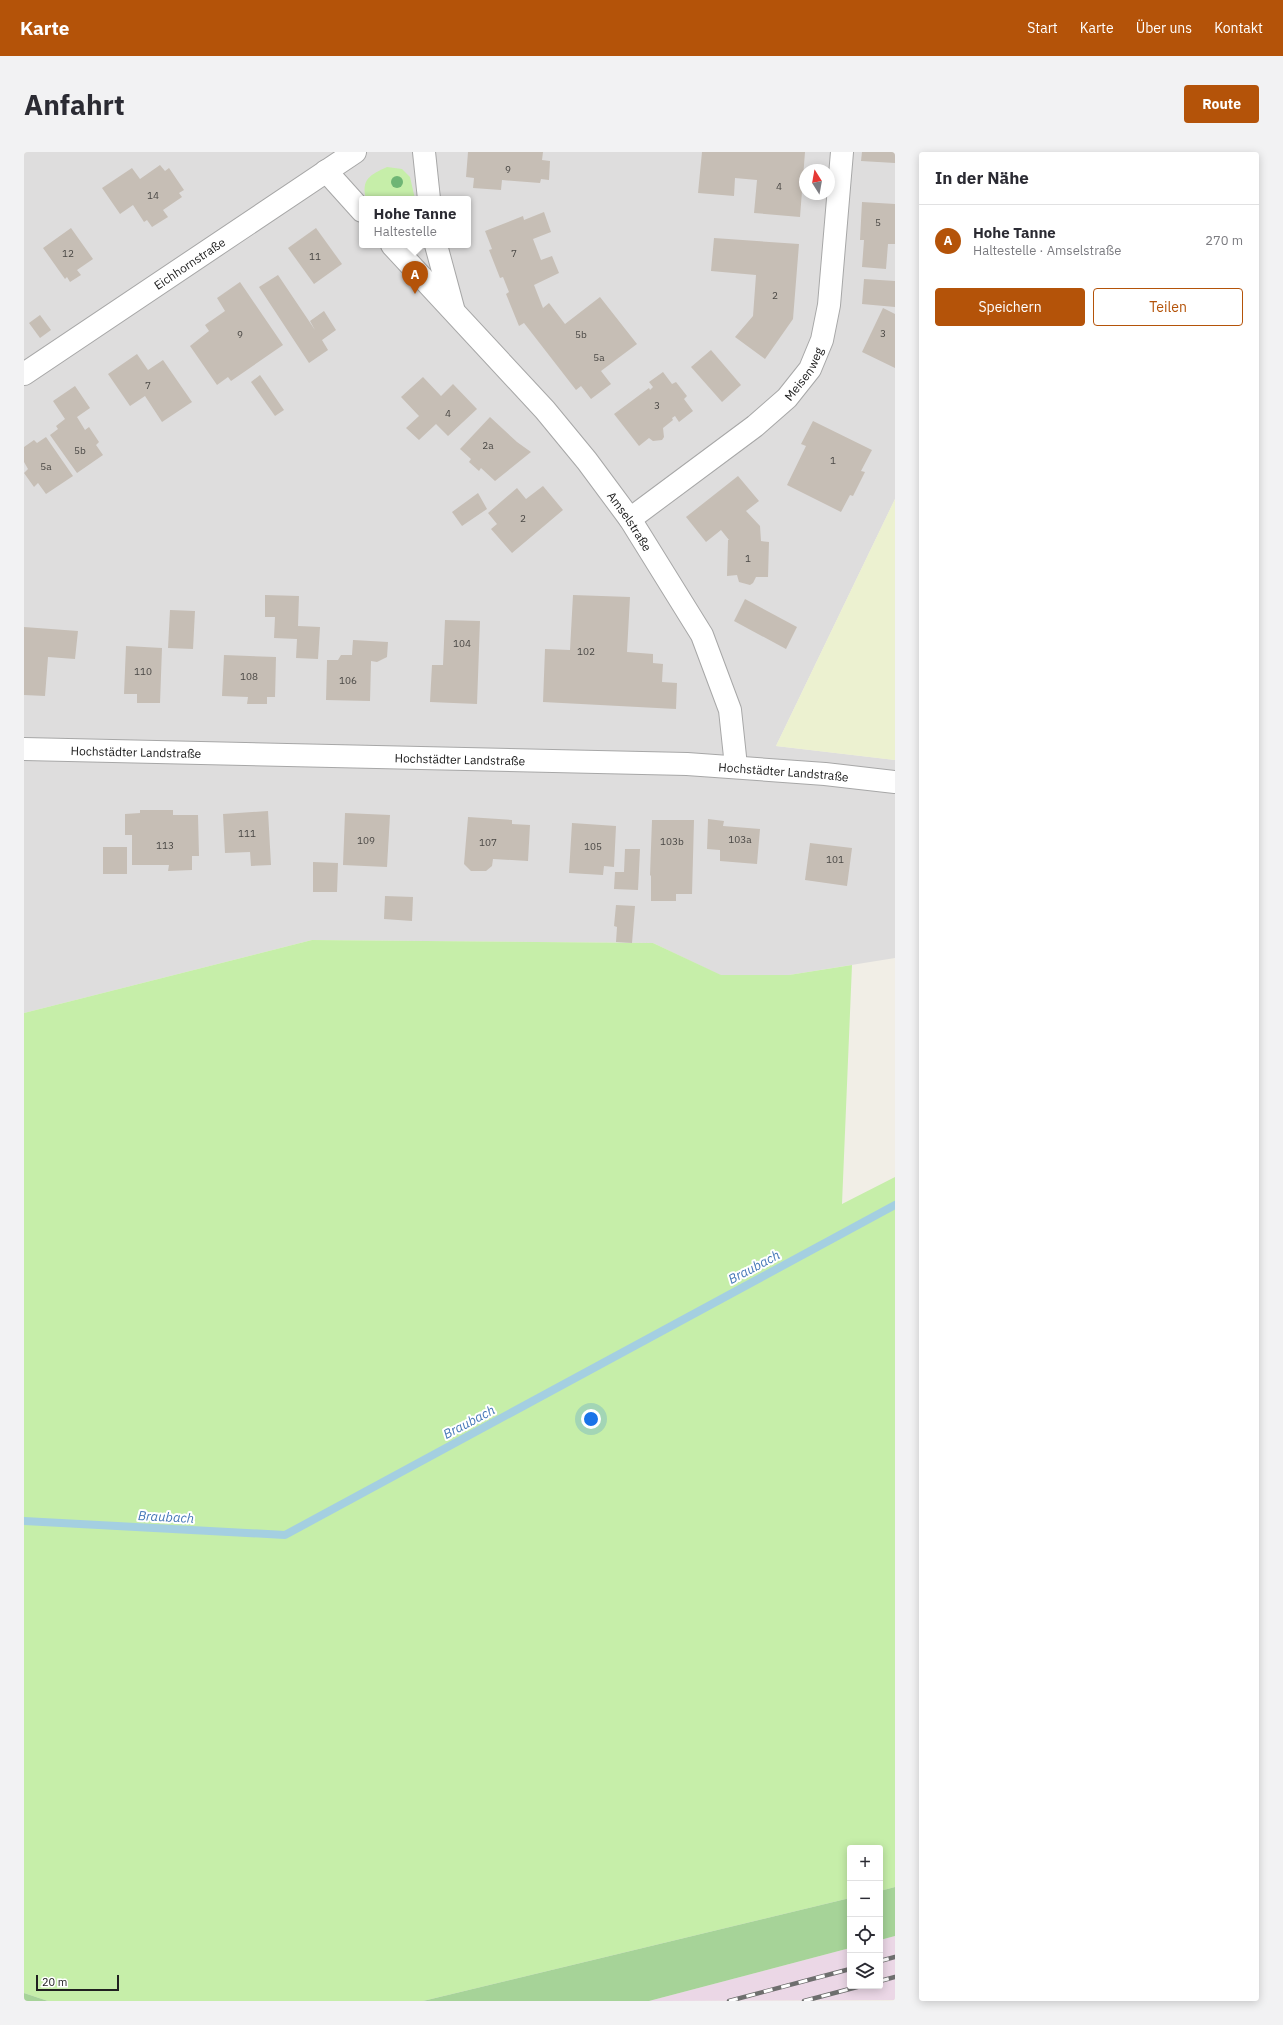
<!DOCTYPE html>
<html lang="de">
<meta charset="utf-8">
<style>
body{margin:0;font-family:"IBM Plex Sans",sans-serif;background:#f2f2f3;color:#2b2b33}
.controls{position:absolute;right:12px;bottom:12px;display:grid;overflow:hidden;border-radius:4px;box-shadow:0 2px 10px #0003}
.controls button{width:36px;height:36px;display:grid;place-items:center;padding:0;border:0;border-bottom:1px solid #e1e1e2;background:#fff;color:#2b2b33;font:20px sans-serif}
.compass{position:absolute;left:775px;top:12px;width:36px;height:36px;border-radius:50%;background:#fff;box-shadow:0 2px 10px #0003;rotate:349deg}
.scale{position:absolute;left:12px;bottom:10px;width:83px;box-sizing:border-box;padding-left:4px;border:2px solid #202020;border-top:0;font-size:11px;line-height:14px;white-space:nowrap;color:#202020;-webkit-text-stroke:3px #fff;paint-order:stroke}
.you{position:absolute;left:567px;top:1267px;width:14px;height:14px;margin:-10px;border:3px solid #fff;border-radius:50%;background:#1a73e8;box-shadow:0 0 0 6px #1a73e833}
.badge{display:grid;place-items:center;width:26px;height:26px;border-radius:50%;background:#b45309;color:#fff;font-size:13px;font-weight:700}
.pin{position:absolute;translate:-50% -33px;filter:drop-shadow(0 1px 2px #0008)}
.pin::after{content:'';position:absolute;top:21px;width:14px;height:12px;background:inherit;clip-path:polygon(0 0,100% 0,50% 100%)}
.popup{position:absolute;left:335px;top:44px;width:112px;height:52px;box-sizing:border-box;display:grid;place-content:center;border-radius:4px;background:#fff;filter:drop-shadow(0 1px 3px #0005);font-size:13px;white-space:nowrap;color:#7c7c81}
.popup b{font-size:15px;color:#2b2b33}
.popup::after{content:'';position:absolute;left:50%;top:100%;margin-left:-8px;border:8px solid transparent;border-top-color:#fff}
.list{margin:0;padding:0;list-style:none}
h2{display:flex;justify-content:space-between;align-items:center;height:52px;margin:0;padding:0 16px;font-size:17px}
h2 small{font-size:13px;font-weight:400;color:#7c7c81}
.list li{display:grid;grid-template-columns:26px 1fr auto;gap:12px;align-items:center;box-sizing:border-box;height:72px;padding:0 16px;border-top:1px solid #e1e1e2}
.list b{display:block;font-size:15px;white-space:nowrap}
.list p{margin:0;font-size:13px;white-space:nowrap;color:#7c7c81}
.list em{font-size:13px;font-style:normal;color:#7c7c81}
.actions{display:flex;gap:8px;padding:12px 16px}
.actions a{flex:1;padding:9px 0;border:1px solid #b45309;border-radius:4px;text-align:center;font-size:14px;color:#b45309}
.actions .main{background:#b45309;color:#fff}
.icon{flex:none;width:22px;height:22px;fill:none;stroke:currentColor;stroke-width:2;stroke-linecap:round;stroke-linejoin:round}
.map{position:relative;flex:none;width:871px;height:1849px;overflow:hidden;border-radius:4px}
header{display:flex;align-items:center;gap:24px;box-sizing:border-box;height:56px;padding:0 20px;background:#b45309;color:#fff}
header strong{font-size:19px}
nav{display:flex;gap:22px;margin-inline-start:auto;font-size:14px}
.intro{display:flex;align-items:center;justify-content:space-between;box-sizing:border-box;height:96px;padding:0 24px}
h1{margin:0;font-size:28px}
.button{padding:10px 18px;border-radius:4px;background:#b45309;color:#fff;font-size:14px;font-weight:700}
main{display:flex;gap:24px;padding:0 24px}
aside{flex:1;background:#fff;border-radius:4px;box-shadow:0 2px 10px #0003}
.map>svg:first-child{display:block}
</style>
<header>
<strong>Karte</strong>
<nav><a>Start</a><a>Karte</a><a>Über uns</a><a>Kontakt</a></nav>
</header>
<div class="intro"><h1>Anfahrt</h1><a class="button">Route</a></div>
<main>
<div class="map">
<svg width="871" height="1849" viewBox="0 0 871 1849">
<rect width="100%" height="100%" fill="#f1eee6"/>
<path fill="#dedddd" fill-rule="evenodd" d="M0 0H871V347L752 594 871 608V806L765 823H696L629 791 288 788 0 861ZM781 18H805V42H781ZM338 47H444V93H338Z"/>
<path fill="#ebd7e6" d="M871 1784V1848L625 1849 826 1796V1834H856V1788Z"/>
<path fill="#ecf1d0" d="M871 347V608L752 594Z"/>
<g fill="#c6eea9">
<path d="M363 15 378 17 386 25 391 47H342C337 27 346 23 363 15Z"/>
<path d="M288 788 629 791 697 823H765L828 813 818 1052 871 1025V1735L856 1739V1696H826V1746L399 1849H24L0 1841V861Z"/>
</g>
<g fill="#a6d398">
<path d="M871 1735V1784L856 1788V1739Z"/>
<path d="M826 1746V1796L625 1849H399Z"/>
<path d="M0 1841 24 1849H0Z"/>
</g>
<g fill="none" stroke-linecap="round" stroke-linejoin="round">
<path stroke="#a4cfe1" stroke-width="8" d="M0 1369 261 1383 871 1053"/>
</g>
<g fill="#c6beb5">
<path d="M444 0H519L518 8 526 9 525 28 517 27 516 31 478 28 477 38 449 36 450 26 442 25Z"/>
<path d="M678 0H781L776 65 730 61 733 28 711 26 710 44 674 41Z"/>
<path d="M838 0H871V11L837 9Z"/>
<path d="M136 13 141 19 145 16 160 38 155 41 158 45 139 58 144 65 128 75 123 68 120 70 109 53 96 62 78 36 108 16 116 27Z"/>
<path d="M838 50 871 52V92H864L862 117 838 115 840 88H836Z"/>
<path d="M520 60 527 80 509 87 517 108 528 104 535 121 510 133 519 156 525 151 541 172 576 145 613 192 577 219 587 232 567 247 557 234 552 238 500 171 495 174 482 142 485 140 479 125 476 126 465 98 468 97 461 79 499 64 500 68Z"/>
<path d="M47 76 69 107 53 118 57 123 46 130 43 125 41 127 19 96Z"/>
<path d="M292 76 318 112 290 132 264 96Z"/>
<path d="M690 86 775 92 769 167 741 207 711 185 729 164 732 123 687 119Z"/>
<path d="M254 123 291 178 286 169 300 159 312 178 298 188 304 198 285 211 235 135Z"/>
<path d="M840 127 871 129V155L838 152Z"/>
<path d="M216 130 259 193 207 229 204 225 193 233 166 194 185 179 181 173 201 159 193 146Z"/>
<path d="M859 156 871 162V216L838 200Z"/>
<path d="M16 163 27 178 16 186 5 171Z"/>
<path d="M687 198 717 233 698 250 667 215Z"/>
<path d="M113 202 124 218 139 208 168 250 138 270 121 244 106 254 84 222Z"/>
<path d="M639 220 648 232 652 230 663 244 660 247 669 259 655 270 651 264 648 266 649 268 639 276 640 285 638 288 629 289 625 286 615 294 590 262 625 236 626 238 629 235 625 230Z"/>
<path d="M236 223 260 258 251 264 227 230Z"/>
<path d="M399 225 417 244 429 232 453 257 424 284 412 272 395 288 382 276 395 264 377 245Z"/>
<path d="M51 234 66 256 53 265 61 278 65 275 75 290 72 293 79 303 53 321 26 283 34 277 32 274 41 267 29 249Z"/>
<path d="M466 265 493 290 507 300 471 329 457 316 455 319 445 310 447 307 436 297Z"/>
<path d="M789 269 848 298 837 319 841 320 829 344 826 343 817 360 763 333 782 294 777 292Z"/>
<path d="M22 285 49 324 22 342 14 331 10 335 0 321 4 317 0 310V295L10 288 13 291Z"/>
<path d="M714 324 735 349 722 359 736 374 737 389 745 390 744 425H732L729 431 726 433 715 430 713 423 703 424 704 388H705L697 378 682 390 662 365Z"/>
<path d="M519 334 539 358 488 401 467 377 473 372 464 361 493 336 502 347Z"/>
<path d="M454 341 463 357 438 374 428 360Z"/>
<path d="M241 443 275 444 274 474 296 475 294 507 272 506 273 487 250 486 251 465H241Z"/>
<path d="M549 443 606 445 603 500 629 502V511L639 512 638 530 653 531 652 557 519 550 521 497 546 498Z"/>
<path d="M721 447 773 475 762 497 710 469Z"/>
<path d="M146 458 171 459 169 497 144 496Z"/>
<path d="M421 468 456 469 453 552 406 550 408 513H419Z"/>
<path d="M0 475 54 479 51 507 24 505 21 544 0 543Z"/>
<path d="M329 488 364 490 363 505 353 510 347 509 346 549 302 548 303 508H314L317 503H328Z"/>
<path d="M102 494 138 496 136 551H113V542H100Z"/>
<path d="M200 503 252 505 251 545H243V552H223L224 545 198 544Z"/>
<path d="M116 658H149V663H174L175 704H168V718L144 719 145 713H108V683H101V662L116 661Z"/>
<path d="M244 659 247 713 227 714 226 700 201 701 199 662Z"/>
<path d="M321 661 366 663 363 715 319 713Z"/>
<path d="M444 665 488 668V672L506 673 504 709 469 707 468 714 462 719H447L440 712Z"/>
<path d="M684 667 700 669 699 674 736 677 733 712 696 709V698L683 697Z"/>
<path d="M628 668H670L668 742H652V749H627V724L626 723Z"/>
<path d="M548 671 592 674 590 715 580 714 579 723 545 721Z"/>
<path d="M786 691 828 696 823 734 781 728Z"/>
<rect x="79" y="695" width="24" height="27"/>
<path d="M601 697H616L614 738 590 737 591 720H600Z"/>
<path d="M289 710 314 711 313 740H289Z"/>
<path d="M361 744 389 745 388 769 360 767Z"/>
<path d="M592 753 611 754 608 791 592 790 593 775 590 774Z"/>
</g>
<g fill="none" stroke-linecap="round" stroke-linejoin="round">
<g stroke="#a7a7a7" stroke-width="24">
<g id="minor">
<path d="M400 0 405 47"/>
<path d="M302 19 338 59"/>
<path id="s1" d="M368 93 521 258 563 309 606 367 678 483 706 558 712 614"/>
<path d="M412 93 429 156"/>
<path id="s2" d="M0 222 331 0"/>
<path id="s3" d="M606 367 731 274 763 246 786 217 798 188 805 153 818 0"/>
<path id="s4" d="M0 597 663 612 801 622 871 630"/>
</g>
</g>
<use href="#minor" stroke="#fff" stroke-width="22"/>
<g stroke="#6e6e6e" stroke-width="4.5">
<g id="rail">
<path d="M856 1809 871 1805"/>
<path d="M856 1829 871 1825"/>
<path d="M705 1849 826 1817"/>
<path d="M780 1849 837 1834"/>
</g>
</g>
<use href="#rail" stroke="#fff" stroke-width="3" stroke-dasharray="9" stroke-linecap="butt"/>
</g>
<circle fill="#6fb575" cx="373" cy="30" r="6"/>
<g text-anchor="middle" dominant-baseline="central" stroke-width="4" stroke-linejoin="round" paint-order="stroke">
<g font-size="10" fill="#4a4845">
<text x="484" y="17">9</text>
<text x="755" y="34">4</text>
<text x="129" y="43">14</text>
<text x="854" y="70">5</text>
<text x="44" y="101">12</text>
<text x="490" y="101">7</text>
<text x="291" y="104">11</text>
<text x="751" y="143">2</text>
<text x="859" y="181">3</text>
<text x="216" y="182">9</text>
<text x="557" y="182">5b</text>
<text x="575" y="205">5a</text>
<text x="124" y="233">7</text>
<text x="633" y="253">3</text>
<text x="424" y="261">4</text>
<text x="464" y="293">2a</text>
<text x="56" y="298">5b</text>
<text x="809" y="308">1</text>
<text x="22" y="314">5a</text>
<text x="499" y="366">2</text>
<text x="724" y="406">1</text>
<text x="438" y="491">104</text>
<text x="562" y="499">102</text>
<text x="119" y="519">110</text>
<text x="225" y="524">108</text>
<text x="324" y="528">106</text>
<text x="223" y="681">111</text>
<text x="716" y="687">103a</text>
<text x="342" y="688">109</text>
<text x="648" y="689">103b</text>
<text x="464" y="690">107</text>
<text x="141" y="693">113</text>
<text x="569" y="694">105</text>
<text x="811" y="707">101</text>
</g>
<g font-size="12" fill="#202020" stroke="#fff">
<text stroke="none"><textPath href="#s2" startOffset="199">Eichhornstraße</textPath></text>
<text stroke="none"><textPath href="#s3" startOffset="228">Meisenweg</textPath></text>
<text stroke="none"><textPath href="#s1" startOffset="365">Amselstraße</textPath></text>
<text stroke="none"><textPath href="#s4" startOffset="112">Hochstädter Landstraße</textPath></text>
<text stroke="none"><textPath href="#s4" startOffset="436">Hochstädter Landstraße</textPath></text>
<text stroke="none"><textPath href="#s4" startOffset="760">Hochstädter Landstraße</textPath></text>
</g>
<g font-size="13" font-style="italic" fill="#4577b7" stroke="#fff">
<text transform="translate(730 1115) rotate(-28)">Braubach</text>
<text transform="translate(445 1270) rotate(-28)">Braubach</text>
<text transform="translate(142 1365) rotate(3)">Braubach</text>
</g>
</g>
</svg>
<div class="controls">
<button>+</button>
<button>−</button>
<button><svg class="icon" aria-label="locate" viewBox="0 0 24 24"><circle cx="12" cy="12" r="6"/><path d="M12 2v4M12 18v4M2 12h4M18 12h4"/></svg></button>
<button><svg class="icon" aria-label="layers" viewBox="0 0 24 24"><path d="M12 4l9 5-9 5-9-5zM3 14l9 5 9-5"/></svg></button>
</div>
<svg class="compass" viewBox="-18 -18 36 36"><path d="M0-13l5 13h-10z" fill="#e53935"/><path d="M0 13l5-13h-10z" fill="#7c7c81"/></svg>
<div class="scale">20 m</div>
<div class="you"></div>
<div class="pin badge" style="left:391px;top:142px">A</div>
<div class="popup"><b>Hohe Tanne</b>Haltestelle</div>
</div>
<aside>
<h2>In der Nähe<small></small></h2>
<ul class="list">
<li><span class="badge">A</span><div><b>Hohe Tanne</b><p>Haltestelle · Amselstraße</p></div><em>270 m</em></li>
</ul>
<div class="actions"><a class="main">Speichern</a><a>Teilen</a></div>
</aside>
</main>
